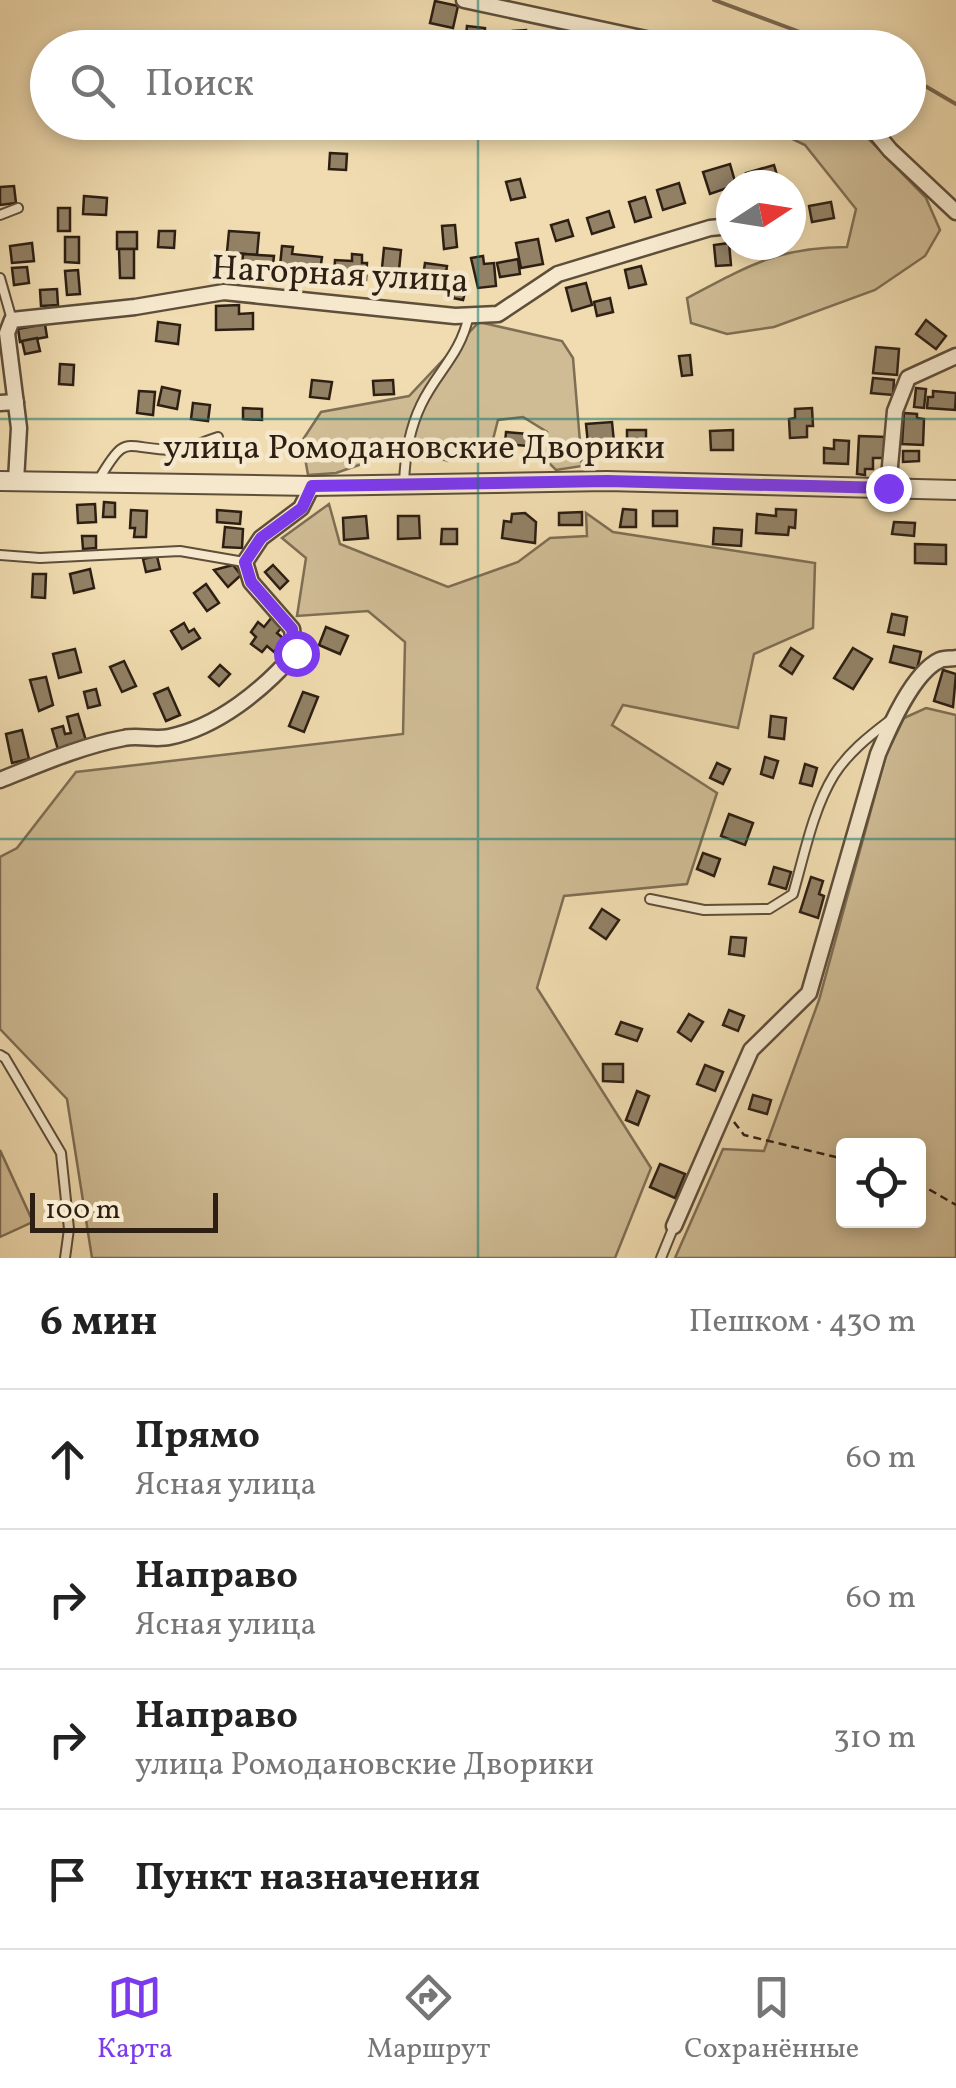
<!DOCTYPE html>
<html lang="ru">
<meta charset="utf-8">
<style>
body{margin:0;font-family:Vollkorn,serif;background:#f6f6f6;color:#222}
.controls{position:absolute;right:30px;bottom:30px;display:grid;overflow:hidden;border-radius:10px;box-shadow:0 5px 15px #0003}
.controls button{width:90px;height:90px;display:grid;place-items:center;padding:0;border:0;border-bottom:2px solid #e0e0e0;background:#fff;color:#222;font:50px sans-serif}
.compass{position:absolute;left:716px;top:170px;width:90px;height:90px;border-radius:50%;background:#fff;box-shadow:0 5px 15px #0003;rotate:78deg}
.scale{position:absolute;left:30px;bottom:25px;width:188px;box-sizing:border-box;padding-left:10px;border:5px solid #2d1f13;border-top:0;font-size:28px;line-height:35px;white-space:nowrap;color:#2d1f13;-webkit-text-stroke:8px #f5e8cc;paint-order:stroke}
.stop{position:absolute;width:30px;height:30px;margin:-22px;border:8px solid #7c3aed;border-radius:50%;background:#fff}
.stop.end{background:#7c3aed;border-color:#fff;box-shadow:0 2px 10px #0008}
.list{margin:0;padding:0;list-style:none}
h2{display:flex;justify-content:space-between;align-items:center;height:130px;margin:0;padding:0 40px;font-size:42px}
h2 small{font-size:32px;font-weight:400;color:#767676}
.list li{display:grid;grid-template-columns:65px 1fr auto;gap:30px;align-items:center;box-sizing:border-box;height:140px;padding:0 40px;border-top:2px solid #e0e0e0}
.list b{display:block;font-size:38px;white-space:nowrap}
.list p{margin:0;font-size:32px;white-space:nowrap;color:#767676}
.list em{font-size:32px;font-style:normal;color:#767676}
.icon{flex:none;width:55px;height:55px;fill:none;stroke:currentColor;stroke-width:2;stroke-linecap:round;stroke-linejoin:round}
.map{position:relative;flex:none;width:956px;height:1258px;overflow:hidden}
.search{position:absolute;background:#fff;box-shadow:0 5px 15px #0003;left:30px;right:30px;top:30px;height:110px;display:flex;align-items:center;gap:25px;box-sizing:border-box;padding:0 35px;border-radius:55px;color:#767676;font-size:38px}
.sheet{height:690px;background:#fff}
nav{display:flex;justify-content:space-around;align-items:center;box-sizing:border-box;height:140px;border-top:2px solid #e0e0e0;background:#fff;font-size:28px;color:#767676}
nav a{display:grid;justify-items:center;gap:5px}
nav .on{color:#7c3aed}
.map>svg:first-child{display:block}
</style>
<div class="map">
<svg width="956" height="1258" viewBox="0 0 956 1258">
<rect width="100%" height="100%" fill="#f0dcb0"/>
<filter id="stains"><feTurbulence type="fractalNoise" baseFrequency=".002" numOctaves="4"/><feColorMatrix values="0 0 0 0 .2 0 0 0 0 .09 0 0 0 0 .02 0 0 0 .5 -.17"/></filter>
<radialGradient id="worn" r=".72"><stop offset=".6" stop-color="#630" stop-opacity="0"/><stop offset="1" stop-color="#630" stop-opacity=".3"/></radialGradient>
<g fill="#cfbc95" stroke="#7e6e54" stroke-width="2.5" fill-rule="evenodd">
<path d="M759 123H853L926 198 940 230 925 256 875 290 774 327 727 334 691 323 687 298C746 267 778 247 847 247L856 209 805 145Z"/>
<path d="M479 322 562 341 573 358 582 466 556 470 544 458 547 432 523 417 498 420 490 451 448 461 408 448 336 473 308 475 302 441 321 412 409 396Z"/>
<path d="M329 504 340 544 448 587 518 562 550 538 587 536 586 513 613 532 815 563 813 628 754 654 738 728 623 705 612 725 717 793 687 884 564 896 537 988 651 1168 615 1258H92L67 1099 0 1029V857L17 848 76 772 403 734 405 642 368 611 297 616 306 558 282 538Z"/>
<path d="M926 708 956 715V1258H675L723 1149 764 1151 819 1000 886 755 904 718ZM844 1146H918V1220H844Z"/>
<path d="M0 1150 33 1222 0 1237Z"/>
</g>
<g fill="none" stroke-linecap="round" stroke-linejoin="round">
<g stroke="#7a6a51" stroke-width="4">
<path d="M714 0 800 32 843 39 858 48"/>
<path d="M908 76 956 104"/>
</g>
</g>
<g fill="#928165" stroke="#2d1f13" stroke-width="2.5">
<path d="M435 1 458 6 453 28 430 23Z"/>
<path d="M467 26 485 28 484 48H465Z"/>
<path d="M526 30 527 42 515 44 513 31Z"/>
<path d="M330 153 347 154 346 170 329 169Z"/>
<path d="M730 164 736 185 710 194 703 172Z"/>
<path d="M774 165 780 185H763L762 180 749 184 746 173Z"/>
<path d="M520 179 525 197 511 200 506 182Z"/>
<path d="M679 183 685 203 663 210 657 190Z"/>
<path d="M14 186 16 203 0 205V187Z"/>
<path d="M84 196 107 198 106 215 83 214Z"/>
<path d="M645 197 651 217 635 222 629 202Z"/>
<path d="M831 202 834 218 812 222 809 206Z"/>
<rect x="58" y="208" width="12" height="23"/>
<path d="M609 211 614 227 592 234 587 218Z"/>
<path d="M568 220 573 236 556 241 551 225Z"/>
<path d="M455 225 457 247 444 249 442 226Z"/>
<path d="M159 231H175L174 248 158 247Z"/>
<path d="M229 231 259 233 257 255 227 252Z"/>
<rect x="117" y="232" width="20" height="17"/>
<path d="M65 237H79V263L65 262Z"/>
<path d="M538 239 543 264 521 268 516 243Z"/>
<path d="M32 243 34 261 12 263 10 246Z"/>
<path d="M729 243 731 265 716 266 714 245Z"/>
<path d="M282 246 293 247 292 254 322 257 320 271 280 266Z"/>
<path d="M384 248 401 250 398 280 381 278Z"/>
<path d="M119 249H134V278H120Z"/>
<path d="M243 254 274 256 272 273 242 270Z"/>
<path d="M352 254 362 255V263H367L366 280 334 277 335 260 352 261Z"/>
<path d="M483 256 484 264 494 263 496 286 478 288 471 258Z"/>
<path d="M518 259 520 274 500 277 497 263Z"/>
<path d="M425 263 447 266 443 293 421 290Z"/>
<path d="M641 266 646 284 629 288 625 270Z"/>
<path d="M27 267 29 283 14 285 12 268Z"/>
<path d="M78 270 80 294 67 295 65 271Z"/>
<path d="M458 278 468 281 463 300 453 298Z"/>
<path d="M586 283 592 305 572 311 566 288Z"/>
<path d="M57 289 58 305 41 306 40 290Z"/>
<path d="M610 298 613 312 597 316 594 302Z"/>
<path d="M239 305V314L253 313V329L216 330V306Z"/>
<path d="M926 320 946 336 936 349 916 334Z"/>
<path d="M158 322 180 325 178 344 156 341Z"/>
<path d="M45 324 47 337 20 342 18 329Z"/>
<path d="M37 338 40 351 25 354 22 341Z"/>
<path d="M876 347 899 349 897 375 873 373Z"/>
<path d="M690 355 692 375 682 376 679 356Z"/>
<path d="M60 364 74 365 73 385 59 384Z"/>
<path d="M873 378 894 380 893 395 871 393Z"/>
<path d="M312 380 332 382 329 399 310 397Z"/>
<path d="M393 380 394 394 374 395 373 381Z"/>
<path d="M162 387 180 391 177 409 158 405Z"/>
<path d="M916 388 926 389 924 408 914 407Z"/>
<path d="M139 391 155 392 153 415 137 413Z"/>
<path d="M933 391 956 393 955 410 927 408 928 397H933Z"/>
<path d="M193 403 210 405 208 421 191 419Z"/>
<path d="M243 408 262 409V420L243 419Z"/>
<path d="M812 408 813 426H807V437L790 438 789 419 795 418V409Z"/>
<path d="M904 413 917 414V418L924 419 923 445 902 444Z"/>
<path d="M612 422 614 442 588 444 586 424Z"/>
<rect x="627" y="430" width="19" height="17"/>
<path d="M733 430V450H711L710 431Z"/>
<path d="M506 432 540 435 539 447 505 444Z"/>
<path d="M859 436 886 437 885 458H873V469H865V475L857 474Z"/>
<path d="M834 440 849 441 848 464 824 463V448L834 449Z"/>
<path d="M903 451H919V461L903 462Z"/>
<path d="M104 502 115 503V517H103Z"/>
<path d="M95 504 96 522 78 523 77 505Z"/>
<path d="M623 509 636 510V527H620Z"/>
<path d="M776 509 796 510 795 528 789 527 788 535 756 533 757 514 776 516Z"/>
<path d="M131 510 147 511 146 537H134L135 528H130Z"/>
<path d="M217 510 241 512 240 524 217 522Z"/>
<rect x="653" y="511" width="24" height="15"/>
<path d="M582 512V525H559V513Z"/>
<path d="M525 513 536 522 535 543 502 538 504 521 511 522 512 514Z"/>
<path d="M366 516 368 538 344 540 343 518Z"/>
<path d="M398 516H419L420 538 398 539Z"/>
<path d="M894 522 915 523 914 536 892 534Z"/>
<path d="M225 527 243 529 242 548 223 547Z"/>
<path d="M714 528 742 530 741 546 713 544Z"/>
<path d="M442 529H457V544H441Z"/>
<path d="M82 536H96V548L83 549Z"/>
<path d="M915 544 946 545V564L915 563Z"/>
<path d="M157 556 160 569 146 572 143 559Z"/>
<path d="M233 565 241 575 228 587 214 570Z"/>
<path d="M273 565 288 581 280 589 265 572Z"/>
<path d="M90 569 94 588 74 593 70 574Z"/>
<path d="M33 574H46L45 598 32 597Z"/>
<path d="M206 584 219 603 207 611 194 593Z"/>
<path d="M892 614 907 617 904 635 888 632Z"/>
<path d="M272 617 283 626 277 633 284 639 274 652 267 646 262 652 251 644 256 637 251 632 258 622 264 627Z"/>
<path d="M184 623 189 632 194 629 200 638 182 649 171 631Z"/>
<path d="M326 627 348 636 340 654 319 645Z"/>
<path d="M894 646 921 652 917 669 890 662Z"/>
<path d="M791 648 803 656 792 674 780 666Z"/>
<path d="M853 648 872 659 853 689 834 678Z"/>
<path d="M75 649 81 672 59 678 53 654Z"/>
<path d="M124 661 136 686 122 692 110 667Z"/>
<path d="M220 665 230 674 219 686 209 677Z"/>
<path d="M943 670 956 674 953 707 934 701Z"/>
<path d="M46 677 53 705 39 711 30 680Z"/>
<path d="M168 688 180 715 166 721 154 694Z"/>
<path d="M96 689 100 705 88 708 84 692Z"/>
<path d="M303 692 318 697 304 732 289 726Z"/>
<path d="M78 714 87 744 59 753 52 729 63 726 65 734 71 733 67 717Z"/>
<path d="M771 716 786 718 784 739 769 737Z"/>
<path d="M22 730 29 759 12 763 6 734Z"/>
<path d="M765 757 778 761 773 778 761 774Z"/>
<path d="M717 763 730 769 723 784 710 778Z"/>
<path d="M805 764 817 768 812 786 800 783Z"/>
<path d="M729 814 753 823 745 845 721 836Z"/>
<path d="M703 853 720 859 714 876 697 869Z"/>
<path d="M774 867 791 872 786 889 769 884Z"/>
<path d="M811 877 823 881 819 894 824 896 818 918 800 912Z"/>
<path d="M602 909 619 920 606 939 590 928Z"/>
<path d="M731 937 746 938 744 956 729 954Z"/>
<path d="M729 1010 744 1016 738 1031 723 1025Z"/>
<path d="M689 1014 703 1022 691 1041 678 1032Z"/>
<path d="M621 1022 642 1029 637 1041 616 1034Z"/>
<path d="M603 1064H623V1082L603 1081Z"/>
<path d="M705 1065 723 1072 715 1091 697 1084Z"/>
<path d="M637 1091 649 1096 638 1125 626 1120Z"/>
<path d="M753 1095 771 1100 767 1114 749 1109Z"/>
<path d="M660 1164 685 1174 675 1198 650 1187Z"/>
</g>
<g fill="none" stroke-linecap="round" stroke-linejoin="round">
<g stroke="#5e4e3a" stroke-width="12">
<g id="service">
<path d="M0 215 18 208"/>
<path d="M0 278 12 320"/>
<path d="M98 481C127 431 123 449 173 450 187 450 205 441 218 437"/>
<path d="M404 483C405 456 409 430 421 405 437 371 460 356 469 315"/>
<path d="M0 555 40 558 180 551 244 562"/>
<path d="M650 899 704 910 769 909 793 894C804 856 813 809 834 775 848 753 868 737 889 721"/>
<path d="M0 1055 5 1058 61 1153 69 1229 65 1258"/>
<path d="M661 1258 674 1226"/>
</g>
</g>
<g stroke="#5e4e3a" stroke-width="19">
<g id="minor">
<path d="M464 0 688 48"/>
<path d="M867 122 890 150 956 212"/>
<path d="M0 403 16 402"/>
<path d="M16 481 19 428 7 333 12 320 135 307 224 292 455 316 498 314 558 274 710 228 731 226"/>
<path d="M888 488 895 411 908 378 956 356"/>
<path d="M0 780C40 764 81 746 124 738 138 735 155 740 169 737 218 727 264 689 295 653L292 629 251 582 245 562 261 538 301 508 312 486"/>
<path d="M674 1226 751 1050 809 993 878 754C889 728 913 672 940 660 945 658 951 659 956 658"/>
</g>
</g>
<g stroke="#5e4e3a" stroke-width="22">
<path id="tertiary" d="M0 481 312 486 607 481 956 490"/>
</g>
<g stroke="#2d1f13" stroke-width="2.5" stroke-dasharray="8 5" stroke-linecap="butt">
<path d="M734 1122 744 1135 844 1159"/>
<path d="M918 1183 956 1205"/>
</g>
<use href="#service" stroke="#f5e8cc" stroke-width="8"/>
<use href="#minor" stroke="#f5e8cc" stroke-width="14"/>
<use href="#tertiary" stroke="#f5e8cc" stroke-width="18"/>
</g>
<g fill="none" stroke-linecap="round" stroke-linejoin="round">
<path stroke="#7c3aed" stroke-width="12" d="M296 653 292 629 251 582 245 562 261 538 302 508 312 486 607 481 888 488"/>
</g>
<path fill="none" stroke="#0f766e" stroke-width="2.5" stroke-opacity="0.55" d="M478 0V48M478 122V1258M0 419H956M0 839H956"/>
<g text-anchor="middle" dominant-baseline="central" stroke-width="9" stroke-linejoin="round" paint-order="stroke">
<g font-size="35" fill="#2d1f13" stroke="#f5e8cc">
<text transform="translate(340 276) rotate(3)">Нагорная улица</text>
<text x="414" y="449">улица Ромодановские Дворики</text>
</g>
</g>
<rect width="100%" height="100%" filter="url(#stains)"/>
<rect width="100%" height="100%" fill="url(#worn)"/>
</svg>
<div class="controls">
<button><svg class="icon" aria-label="locate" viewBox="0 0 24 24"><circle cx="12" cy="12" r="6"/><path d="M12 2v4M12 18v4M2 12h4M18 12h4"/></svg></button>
</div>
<svg class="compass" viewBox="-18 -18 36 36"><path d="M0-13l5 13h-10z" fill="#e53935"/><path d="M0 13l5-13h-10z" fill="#767676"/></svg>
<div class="scale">100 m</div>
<div class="stop" style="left:296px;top:653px"></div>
<div class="stop end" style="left:888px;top:488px"></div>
<div class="search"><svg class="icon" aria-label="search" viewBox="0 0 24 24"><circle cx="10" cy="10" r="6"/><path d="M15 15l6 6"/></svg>Поиск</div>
</div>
<section class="sheet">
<h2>6 мин<small>Пешком · 430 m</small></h2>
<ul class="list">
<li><svg class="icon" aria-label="ahead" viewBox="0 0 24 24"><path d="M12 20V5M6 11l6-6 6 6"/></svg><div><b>Прямо</b><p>Ясная улица</p></div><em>60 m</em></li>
<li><svg class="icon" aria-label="right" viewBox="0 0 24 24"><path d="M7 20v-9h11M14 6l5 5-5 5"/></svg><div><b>Направо</b><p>Ясная улица</p></div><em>60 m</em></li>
<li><svg class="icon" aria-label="right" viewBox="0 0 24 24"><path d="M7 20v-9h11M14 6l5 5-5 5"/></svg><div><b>Направо</b><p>улица Ромодановские Дворики</p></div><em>310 m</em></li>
<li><svg class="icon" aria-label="arrive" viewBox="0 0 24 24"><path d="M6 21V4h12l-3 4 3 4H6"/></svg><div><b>Пункт назначения</b></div></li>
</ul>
</section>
<nav>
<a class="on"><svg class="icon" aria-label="map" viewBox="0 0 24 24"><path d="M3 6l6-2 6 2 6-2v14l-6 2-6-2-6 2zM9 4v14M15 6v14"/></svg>Карта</a>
<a><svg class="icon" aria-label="directions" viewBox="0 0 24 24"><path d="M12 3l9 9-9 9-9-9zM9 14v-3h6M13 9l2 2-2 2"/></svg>Маршрут</a>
<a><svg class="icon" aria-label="saved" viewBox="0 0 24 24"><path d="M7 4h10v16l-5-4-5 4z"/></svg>Сохранённые</a>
</nav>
